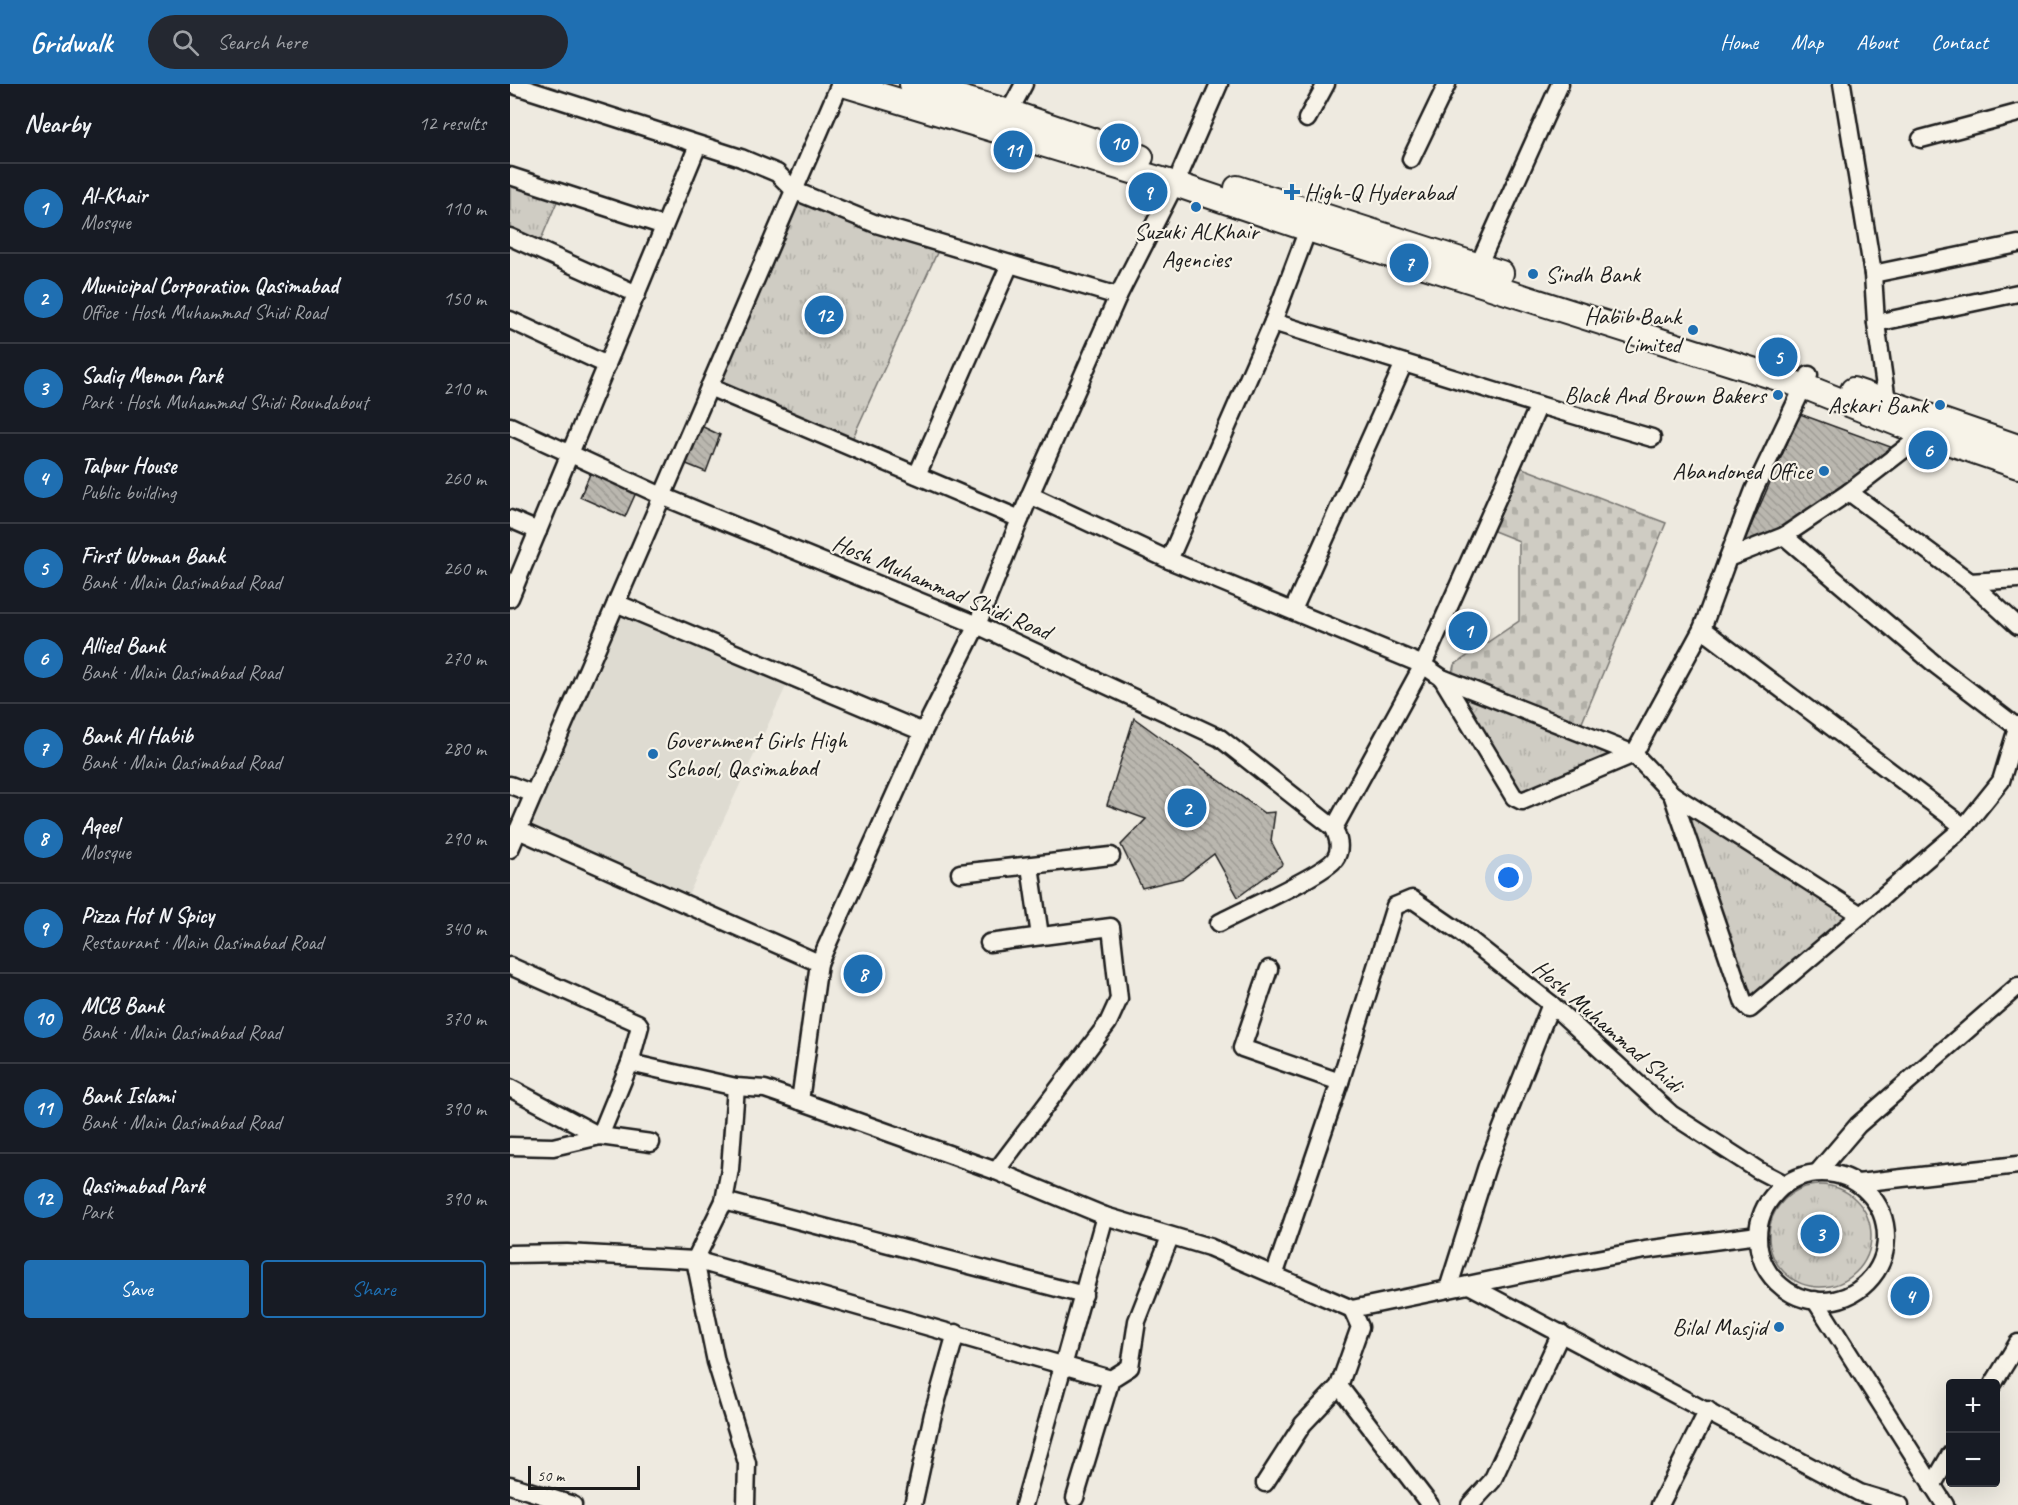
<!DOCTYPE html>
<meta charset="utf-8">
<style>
body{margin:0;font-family:Caveat,sans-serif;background:#242831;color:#f1f3f6}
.controls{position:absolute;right:18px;bottom:18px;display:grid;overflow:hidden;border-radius:6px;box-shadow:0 6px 24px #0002}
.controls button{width:54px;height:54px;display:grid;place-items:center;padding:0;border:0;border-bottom:2px solid #363941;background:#171b24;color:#f1f3f6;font:30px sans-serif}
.scale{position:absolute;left:18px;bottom:15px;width:112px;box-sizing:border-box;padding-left:6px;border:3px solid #1c1c1c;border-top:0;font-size:16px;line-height:21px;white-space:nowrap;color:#1c1c1c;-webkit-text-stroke:4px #f7f3e8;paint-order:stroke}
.you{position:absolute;left:999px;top:794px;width:21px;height:21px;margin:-15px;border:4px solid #fff;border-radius:50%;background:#1a73e8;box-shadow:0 0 0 9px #1a73e833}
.badge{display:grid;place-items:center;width:39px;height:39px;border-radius:50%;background:#1f6fb2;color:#fff;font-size:20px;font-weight:700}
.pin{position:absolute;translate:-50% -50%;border:3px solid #fff;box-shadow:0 2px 6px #0006}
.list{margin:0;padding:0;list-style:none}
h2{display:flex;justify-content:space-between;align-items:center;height:78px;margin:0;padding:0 24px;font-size:26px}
h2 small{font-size:20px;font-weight:400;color:#9ea1a6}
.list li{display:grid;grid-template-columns:39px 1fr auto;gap:18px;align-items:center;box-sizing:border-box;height:90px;padding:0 24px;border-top:2px solid #363941}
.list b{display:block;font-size:22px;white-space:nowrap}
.list p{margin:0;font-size:20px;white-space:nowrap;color:#9ea1a6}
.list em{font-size:20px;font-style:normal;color:#9ea1a6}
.actions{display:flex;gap:12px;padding:18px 24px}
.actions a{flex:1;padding:14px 0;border:2px solid #1f6fb2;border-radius:6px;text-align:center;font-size:21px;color:#1f6fb2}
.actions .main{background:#1f6fb2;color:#fff}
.icon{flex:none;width:33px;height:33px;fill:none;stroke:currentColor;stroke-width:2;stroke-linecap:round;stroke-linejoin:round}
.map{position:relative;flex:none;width:1508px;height:1421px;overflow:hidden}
header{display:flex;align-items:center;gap:36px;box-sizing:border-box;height:84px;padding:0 30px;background:#1f6fb2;color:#fff}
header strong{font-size:28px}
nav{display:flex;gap:33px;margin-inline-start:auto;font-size:21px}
.search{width:420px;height:54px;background:#242831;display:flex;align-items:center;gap:15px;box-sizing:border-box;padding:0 21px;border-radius:33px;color:#9ea1a6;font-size:22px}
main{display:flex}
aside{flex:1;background:#171b24}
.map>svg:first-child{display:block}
</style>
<header>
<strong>Gridwalk</strong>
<div class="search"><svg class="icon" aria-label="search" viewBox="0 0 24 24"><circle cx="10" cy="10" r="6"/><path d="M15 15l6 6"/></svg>Search here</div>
<nav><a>Home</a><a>Map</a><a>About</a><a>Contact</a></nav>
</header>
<main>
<aside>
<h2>Nearby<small>12 results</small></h2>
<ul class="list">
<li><span class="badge">1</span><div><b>Al-Khair</b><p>Mosque</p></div><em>110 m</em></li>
<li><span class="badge">2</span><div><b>Municipal Corporation Qasimabad</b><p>Office · Hosh Muhammad Shidi Road</p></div><em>150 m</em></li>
<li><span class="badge">3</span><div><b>Sadiq Memon Park</b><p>Park · Hosh Muhammad Shidi Roundabout</p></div><em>210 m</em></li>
<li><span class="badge">4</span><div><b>Talpur House</b><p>Public building</p></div><em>260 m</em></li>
<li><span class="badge">5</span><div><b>First Woman Bank</b><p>Bank · Main Qasimabad Road</p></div><em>260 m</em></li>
<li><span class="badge">6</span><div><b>Allied Bank</b><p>Bank · Main Qasimabad Road</p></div><em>270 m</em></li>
<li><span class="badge">7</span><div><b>Bank Al Habib</b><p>Bank · Main Qasimabad Road</p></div><em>280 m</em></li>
<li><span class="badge">8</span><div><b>Aqeel</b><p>Mosque</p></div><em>290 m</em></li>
<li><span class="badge">9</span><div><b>Pizza Hot N Spicy</b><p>Restaurant · Main Qasimabad Road</p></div><em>340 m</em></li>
<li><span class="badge">10</span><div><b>MCB Bank</b><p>Bank · Main Qasimabad Road</p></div><em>370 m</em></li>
<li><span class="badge">11</span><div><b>Bank Islami</b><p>Bank · Main Qasimabad Road</p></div><em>390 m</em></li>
<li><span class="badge">12</span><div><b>Qasimabad Park</b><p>Park</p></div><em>390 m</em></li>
</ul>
<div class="actions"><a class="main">Save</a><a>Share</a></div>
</aside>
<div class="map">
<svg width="1508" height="1421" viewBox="0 0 1508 1421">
<defs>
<pattern id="cemetery-stones" width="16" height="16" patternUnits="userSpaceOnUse" patternTransform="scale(1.5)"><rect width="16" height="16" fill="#cfccc3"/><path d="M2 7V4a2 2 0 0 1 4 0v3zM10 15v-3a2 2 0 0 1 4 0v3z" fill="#b1afa7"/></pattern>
<pattern id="park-tufts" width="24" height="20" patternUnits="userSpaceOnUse" patternTransform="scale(1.5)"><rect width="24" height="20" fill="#cfccc3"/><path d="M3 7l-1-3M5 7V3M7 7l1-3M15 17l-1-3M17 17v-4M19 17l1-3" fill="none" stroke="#b1afa7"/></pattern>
<pattern id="building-back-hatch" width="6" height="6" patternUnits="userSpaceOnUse" patternTransform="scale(1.5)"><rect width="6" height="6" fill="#bab7af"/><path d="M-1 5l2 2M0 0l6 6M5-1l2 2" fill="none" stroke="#9f9d96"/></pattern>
</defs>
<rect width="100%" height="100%" fill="#eeeae0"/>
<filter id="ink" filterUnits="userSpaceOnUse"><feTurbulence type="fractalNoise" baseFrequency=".0167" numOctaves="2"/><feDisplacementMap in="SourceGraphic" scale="12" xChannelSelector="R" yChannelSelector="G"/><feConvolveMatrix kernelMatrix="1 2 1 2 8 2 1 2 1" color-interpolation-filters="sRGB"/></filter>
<g filter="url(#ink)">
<path fill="#dedbd1" d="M106 519 280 594 174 820 8 746Z"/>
<path fill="url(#cemetery-stones)" stroke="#767470" stroke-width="1.5" d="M1002 380 1156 439 1068 648 940 597 944 581 1009 537V457L974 443Z"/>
<g fill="url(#park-tufts)" stroke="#767470" stroke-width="1.5">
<path d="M0 92 51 108 27 165 0 153Z"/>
<path d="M285 107 431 160 339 362 199 303Z"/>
<path d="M932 594 1124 670 1012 717Z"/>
<path d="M1162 710 1351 831 1240 925Z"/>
<circle cx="1310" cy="1152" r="51"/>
</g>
<g fill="url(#building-back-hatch)" stroke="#1c1c1c" stroke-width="1.5">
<path d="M1290 330 1386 365 1274 452 1233 460Z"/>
<path d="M189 341 210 351 196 388 174 379Z"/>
<path d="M83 383 129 402 115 433 70 413Z"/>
<path d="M624 634 754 729 765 728 761 757 773 780 728 813 704 770 673 794 632 804 611 761 636 735 597 721Z"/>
</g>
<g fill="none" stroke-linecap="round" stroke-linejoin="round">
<g stroke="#1c1c1c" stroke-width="21">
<g id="street">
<path d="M0 0 231 74 267 89 285 107 366 140 608 212 665 100"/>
<path d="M1332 0 1363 190 1366 239"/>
<path d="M499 28 514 0"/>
<path d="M797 35 816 0"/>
<path d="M1411 55 1508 29"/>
<path d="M901 75 937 0"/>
<path d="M671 87 709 0"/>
<path d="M0 92 154 142"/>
<path d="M0 153 127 210"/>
<path d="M968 182 1050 0"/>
<path d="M1363 190 1508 160"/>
<path d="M0 236 97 281"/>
<path d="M763 238 798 145"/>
<path d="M199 303 510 435"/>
<path d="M1029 321 1142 354"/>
<path d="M1375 325 1377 317 1366 239 1508 209"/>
<path d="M0 342 152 412 467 541 710 654 824 744"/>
<path d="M1414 350 1339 408 1460 498 1508 495"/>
<path d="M407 391 500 180"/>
<path d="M1339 408 1274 452 1427 582 1508 644"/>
<path d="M520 411 659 476 763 238 1029 321 913 581 824 744C828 754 832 765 825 775 815 790 729 828 709 839"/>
<path d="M0 435 28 447"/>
<path d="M1274 452 1218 474 1192 545 1454 743"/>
<path d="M1218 474 1244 406 1299 291"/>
<path d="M659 476 913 581 932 594 1124 670 1162 710 1351 831 1454 743 1491 697 1508 641"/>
<path d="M1460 498 1508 542"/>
<path d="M0 514 188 61"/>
<path d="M106 519 413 648 467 541 520 411 608 212"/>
<path d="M783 526 894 279"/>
<path d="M932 594 1004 713 1012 717 1124 670 1192 545"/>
<path d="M0 701 24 710"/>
<path d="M1162 710 1234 919 1240 925 1351 831"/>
<path d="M8 746 309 879 290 1017"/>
<path d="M0 765 330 0"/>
<path d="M520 782 530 852"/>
<path d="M450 789 601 772"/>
<path d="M479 859 601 843 609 915 598 939 486 1087"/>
<path d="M309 879 413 648"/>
<path d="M0 882 128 939 130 942 120 979 226 1003 255 1005 290 1017 486 1087 595 1132 699 1163 842 1225 1059 1180 1135 1166 1248 1151"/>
<path d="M759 885 732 964 830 998"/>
<path d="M226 1003 220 1085 214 1117 574 1211"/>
<path d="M0 1004 90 1052 141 1059"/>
<path d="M0 1062 43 1063 90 1052 120 979"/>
<path d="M1307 1089 1348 1041 1508 902"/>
<circle cx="1312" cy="1153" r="64"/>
<path d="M1348 1099 1508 1081"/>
<path d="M214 1117 185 1176 206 1278 237 1379 236 1421"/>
<path d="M0 1170 57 1169 185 1176 601 1295 620 1283 627 1237 660 1153"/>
<path d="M765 1189 830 998 885 822 902 815 950 848 1041 920 1161 1030 1248 1086 1275 1100"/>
<path d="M959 1201 1350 1409 1390 1421"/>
<path d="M938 1205 977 1082 1041 920"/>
<path d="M1305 1216 1435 1421"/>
<path d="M1483 1300 1508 1259"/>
<path d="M829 1302 920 1421"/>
<path d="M755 1399 793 1340 829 1302 850 1243 842 1225"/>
<path d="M0 1401 63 1421"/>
<path d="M1422 1402 1440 1371"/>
<path d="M565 1414 601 1295"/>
<path d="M403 1421 423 1330 446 1249"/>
<path d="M514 1421 595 1132"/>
<path d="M960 1421 982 1397 1051 1249"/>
<path d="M1150 1421 1198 1326"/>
</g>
</g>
<g stroke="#1c1c1c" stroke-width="28">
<g id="secondary">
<path d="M333 0 665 100 798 145 1296 303 1414 350 1508 382"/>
<path d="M402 0 499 28 631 73"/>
<path d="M727 104 991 189"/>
<path d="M1343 306 1508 363"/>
</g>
</g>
<use href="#street" stroke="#f7f3e8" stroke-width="16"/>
<use href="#secondary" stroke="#f7f3e8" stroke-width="24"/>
</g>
</g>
<g fill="#1f6fb2" stroke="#f7f3e8" stroke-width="2">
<path d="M779 99h6v6h6v6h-6v6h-6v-6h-6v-6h6z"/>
<circle cx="686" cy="123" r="6"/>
<circle cx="1023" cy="190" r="6"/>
<circle cx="1183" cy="246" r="6"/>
<circle cx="1268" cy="311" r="6"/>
<circle cx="1430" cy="321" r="6"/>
<circle cx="1314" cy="387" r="6"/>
<circle cx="143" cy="670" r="6"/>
<circle cx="1269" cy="1243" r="6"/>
</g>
<g text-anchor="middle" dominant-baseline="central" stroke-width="4.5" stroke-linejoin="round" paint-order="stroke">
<g font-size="24" fill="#1c1c1c" stroke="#f7f3e8" text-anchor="end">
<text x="794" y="108" text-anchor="start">High-Q Hyderabad</text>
<text x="686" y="147" text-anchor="middle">Suzuki ALKhair<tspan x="686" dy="28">Agencies</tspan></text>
<text x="1035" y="190" text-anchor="start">Sindh Bank</text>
<text x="1171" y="232">Habib Bank<tspan x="1171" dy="28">Limited</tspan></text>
<text x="1256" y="311">Black And Brown Bakers</text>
<text x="1418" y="321">Askari Bank</text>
<text x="1302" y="387">Abandoned Office</text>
<text x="155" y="656" text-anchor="start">Government Girls High<tspan x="155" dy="28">School, Qasimabad</tspan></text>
<text x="1257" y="1243">Bilal Masjid</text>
</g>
<g font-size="24" fill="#1c1c1c" stroke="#f7f3e8">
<text transform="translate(432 503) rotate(23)">Hosh Muhammad Shidi Road</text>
<text transform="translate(1098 942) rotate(41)">Hosh Muhammad Shidi</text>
</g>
</g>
</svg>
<div class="controls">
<button>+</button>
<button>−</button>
</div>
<div class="scale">50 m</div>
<div class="you"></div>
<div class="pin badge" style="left:958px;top:547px">1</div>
<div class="pin badge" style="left:677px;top:724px">2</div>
<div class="pin badge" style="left:1310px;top:1150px">3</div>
<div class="pin badge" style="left:1400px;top:1212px">4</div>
<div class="pin badge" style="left:1268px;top:273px">5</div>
<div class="pin badge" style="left:1418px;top:366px">6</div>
<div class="pin badge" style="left:899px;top:179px">7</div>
<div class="pin badge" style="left:353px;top:890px">8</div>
<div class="pin badge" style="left:638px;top:108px">9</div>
<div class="pin badge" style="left:609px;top:59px">10</div>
<div class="pin badge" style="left:503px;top:66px">11</div>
<div class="pin badge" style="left:314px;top:231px">12</div>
</div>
</main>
